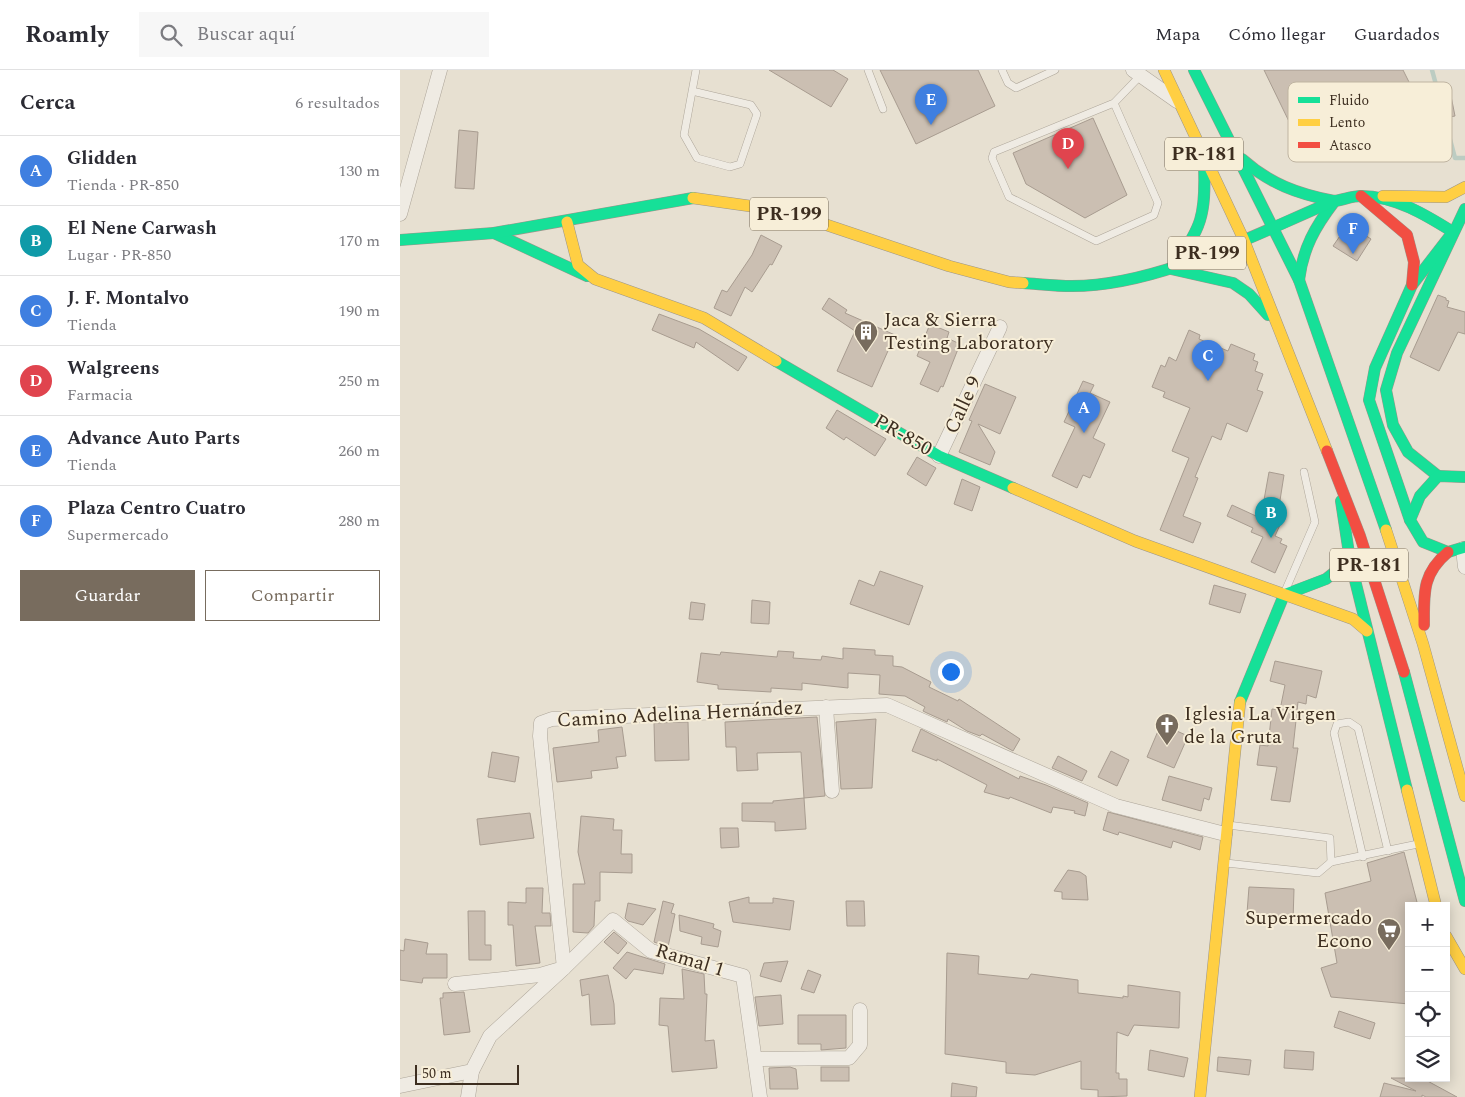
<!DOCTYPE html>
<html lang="es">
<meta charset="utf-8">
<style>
body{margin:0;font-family:Spectral,serif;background:#f7f7f7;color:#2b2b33}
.controls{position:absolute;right:15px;bottom:15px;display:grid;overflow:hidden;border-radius:0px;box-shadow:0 2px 12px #0003}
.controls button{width:45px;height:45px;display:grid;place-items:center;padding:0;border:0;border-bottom:1px solid #e1e1e2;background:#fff;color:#2b2b33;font:25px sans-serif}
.scale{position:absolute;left:15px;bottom:12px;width:104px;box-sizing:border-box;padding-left:5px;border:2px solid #3d2e20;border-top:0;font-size:14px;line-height:18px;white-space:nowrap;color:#3d2e20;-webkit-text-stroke:4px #f7eed8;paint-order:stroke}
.you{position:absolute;left:550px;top:601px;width:18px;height:18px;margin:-12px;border:4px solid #fff;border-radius:50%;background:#1a73e8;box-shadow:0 0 0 8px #1a73e833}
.badge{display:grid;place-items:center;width:32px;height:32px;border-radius:50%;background:#786c5e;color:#fff;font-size:16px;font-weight:700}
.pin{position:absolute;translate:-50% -41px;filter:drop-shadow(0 1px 2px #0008)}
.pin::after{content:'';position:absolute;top:26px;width:18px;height:15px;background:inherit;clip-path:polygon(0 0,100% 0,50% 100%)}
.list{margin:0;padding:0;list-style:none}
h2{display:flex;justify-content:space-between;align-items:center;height:65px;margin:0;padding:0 20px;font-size:21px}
h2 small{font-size:16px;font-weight:400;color:#7c7c81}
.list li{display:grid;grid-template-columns:32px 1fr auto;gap:15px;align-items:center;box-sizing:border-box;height:70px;padding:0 20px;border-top:1px solid #e1e1e2}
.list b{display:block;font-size:19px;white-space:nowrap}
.list p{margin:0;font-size:16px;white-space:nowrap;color:#7c7c81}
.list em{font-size:16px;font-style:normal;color:#7c7c81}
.actions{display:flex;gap:10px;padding:15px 20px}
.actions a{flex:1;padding:11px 0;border:1px solid #786c5e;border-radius:0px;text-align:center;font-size:18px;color:#786c5e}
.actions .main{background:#786c5e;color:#fff}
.icon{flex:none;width:28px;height:28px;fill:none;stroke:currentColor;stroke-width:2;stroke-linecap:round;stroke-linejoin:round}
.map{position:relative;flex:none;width:1065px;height:1027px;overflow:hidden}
header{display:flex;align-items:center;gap:30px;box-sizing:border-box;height:70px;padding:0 25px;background:#fff;border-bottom:1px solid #e1e1e2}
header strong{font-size:24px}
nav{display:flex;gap:28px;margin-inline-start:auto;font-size:18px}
.search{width:350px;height:45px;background:#f7f7f7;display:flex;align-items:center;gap:12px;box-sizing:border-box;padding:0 18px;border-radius:0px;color:#7c7c81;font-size:19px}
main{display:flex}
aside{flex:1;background:#fff}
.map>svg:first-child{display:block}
</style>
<header>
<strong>Roamly</strong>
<div class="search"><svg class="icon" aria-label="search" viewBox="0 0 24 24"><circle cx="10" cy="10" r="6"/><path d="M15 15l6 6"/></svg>Buscar aquí</div>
<nav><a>Mapa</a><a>Cómo llegar</a><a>Guardados</a></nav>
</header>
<main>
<aside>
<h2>Cerca<small>6 resultados</small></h2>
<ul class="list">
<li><span class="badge" style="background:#3f7fe0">A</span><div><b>Glidden</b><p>Tienda · PR-850</p></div><em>130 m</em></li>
<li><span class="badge" style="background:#0f9aa8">B</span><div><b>El Nene Carwash</b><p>Lugar · PR-850</p></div><em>170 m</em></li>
<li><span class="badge" style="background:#3f7fe0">C</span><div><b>J. F. Montalvo</b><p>Tienda</p></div><em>190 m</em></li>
<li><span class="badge" style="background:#e0444e">D</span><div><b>Walgreens</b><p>Farmacia</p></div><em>250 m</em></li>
<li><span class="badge" style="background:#3f7fe0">E</span><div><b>Advance Auto Parts</b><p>Tienda</p></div><em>260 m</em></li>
<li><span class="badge" style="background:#3f7fe0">F</span><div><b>Plaza Centro Cuatro</b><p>Supermercado</p></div><em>280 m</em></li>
</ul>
<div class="actions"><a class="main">Guardar</a><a>Compartir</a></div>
</aside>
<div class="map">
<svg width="1065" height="1027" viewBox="0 0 1065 1027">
<rect width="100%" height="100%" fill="#e7e0d1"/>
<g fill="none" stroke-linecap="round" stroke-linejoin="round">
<g stroke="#bcccc2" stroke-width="4.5">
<path d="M1032 0 1041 33"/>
<path d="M1043 43 1055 88H1065"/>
</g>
</g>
<g fill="#cbbfb2" stroke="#a89c90">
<path d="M369 0H433L448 9 431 37Z"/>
<path d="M480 0H578L595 36 516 74Z"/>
<path d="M864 0H1003L1010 14 1003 17 1021 55 949 90 938 68 926 74 919 59 898 70Z"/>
<path d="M1051 26 1055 46 1039 49 1035 28Z"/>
<path d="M693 48 727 125 685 148 626 114 613 83Z"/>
<path d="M59 60 78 62 74 119 55 118Z"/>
<path d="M951 156 971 169 957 191 933 176 942 163 945 165Z"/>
<path d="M361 165 382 176 372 195 370 194 352 222 345 217 331 246 314 238 322 220 327 222 352 185Z"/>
<path d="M1038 225 1046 228V230L1049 231 1047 237 1065 242V264L1058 262 1039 301 1010 287Z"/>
<path d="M429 228 447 240 445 243 495 265 472 317 437 301 455 261 422 239Z"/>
<path d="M259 244 299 259 347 287 338 301 296 272 294 278 252 260Z"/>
<path d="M530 254 549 262 547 268 560 274 543 317 541 316 538 322 520 314 530 292 517 286Z"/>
<path d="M789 260 800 265 799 269 828 281 831 274 855 284 853 290 858 292 855 301 863 304 857 320 863 322 847 362 827 353 821 370 812 366 795 407 798 408 783 446 801 453 793 473 760 460 789 388 772 381 790 338 763 327 765 322 752 317 761 295 765 297 769 287 776 291Z"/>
<path d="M683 311 694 315 690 323 710 332 693 368 705 374 690 408 683 405 677 418 652 406 675 357 664 352Z"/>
<path d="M585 314 616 327 600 364 578 354 595 382 590 395 559 382 572 351 569 350Z"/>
<path d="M437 340 486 369 475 386 446 367 444 370 426 358Z"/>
<path d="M517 387 536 398 526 416 507 404Z"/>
<path d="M869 402 884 405 878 443 884 446 875 466 882 469 880 473 887 476 875 503 851 492 863 467 851 462 853 458 827 446 832 435 856 446 859 439 862 441Z"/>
<path d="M562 409 580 417 572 441 554 434Z"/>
<path d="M480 501 523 516 509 555 450 534 459 510 474 516Z"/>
<path d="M814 515 846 524 840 543 809 534Z"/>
<path d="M352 530 370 532 369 554 351 553Z"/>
<path d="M291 532 305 534 303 550 289 549Z"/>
<path d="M443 578 475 580V585L493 586V596L502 597 531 612 529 617 558 631 559 629 620 669 613 681 582 664 580 666 567 661 548 649 547 652 527 643 523 641 525 637 505 626 479 624 480 605 448 603V618L402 613V620L371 618V622L318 619V615L297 612 301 583 320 585 321 582 377 587 378 581 394 582 393 588 421 590 422 586 443 589Z"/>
<path d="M875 591 922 601 916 628 907 625 906 634 898 632 893 678H898L890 732 871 730 877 697 857 695 860 675 868 676 872 639 880 640 885 615 870 611Z"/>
<path d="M417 647 425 726 404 728 401 682 357 683 358 700 337 701 336 677H326L325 652Z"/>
<path d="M476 649 472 718 441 719 436 652Z"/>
<path d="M288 652 289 690 255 691 254 653Z"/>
<path d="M761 654 788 666 774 698 747 687Z"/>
<path d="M222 657 226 686 216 687 218 698 191 701 192 708 157 712 153 678 199 672 198 660Z"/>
<path d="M521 659 619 709 620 706 646 715 688 733 685 746 674 743 675 741 653 737 651 743 610 727 609 729 584 722 587 715 537 689V691L512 681Z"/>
<path d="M711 681 729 690 717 716 698 707Z"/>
<path d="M92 682 119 687 115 712 88 707Z"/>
<path d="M658 686 687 701 682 711 652 698Z"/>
<path d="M769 706 812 718 809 730 804 728 801 741 762 730Z"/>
<path d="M404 728 406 759 375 761V752L342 751V733H373V731Z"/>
<path d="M708 742 803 767 800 780 773 771 771 778 719 762 718 765 703 760Z"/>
<path d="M130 743 134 768 80 775 77 749Z"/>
<path d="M181 746 214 749 213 760H222L221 784H232V803L200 802V831H195L194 856 188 863 173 862V814H185L178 782Z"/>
<path d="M320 758H338L339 777 321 778Z"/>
<path d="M1004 782 1018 836H1009V934L931 927 921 898 937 893 925 823 971 811 967 793Z"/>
<path d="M668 800 680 802 686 806 688 830 662 829V822L654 821Z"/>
<path d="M849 817 894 819 893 851 847 843Z"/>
<path d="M126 818H143L142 843H150L151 856H135L140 893 116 896 113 855H108V832L126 833Z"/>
<path d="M349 827V833H373V828L394 831 390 860 333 852 329 832Z"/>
<path d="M263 831 274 834 271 843 275 844 268 877 254 872Z"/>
<path d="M446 831H464L465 856H447Z"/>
<path d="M228 833 256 839 243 855 228 851 225 848Z"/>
<path d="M68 841H85V875H91V890H69Z"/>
<path d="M279 845 314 854 313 858 321 861 318 877 301 874 302 867 280 861Z"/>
<path d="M214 862 227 873 218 884 204 872Z"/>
<path d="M5 869 28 873 26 884H47V908H23L22 913 0 910V880L4 881Z"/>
<path d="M227 882 265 894 263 904 234 899 226 909 213 898Z"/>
<path d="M547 883 579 886 578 904 628 909 631 904 678 910V923L723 928V926L728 927V915L780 922 779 958 734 955 728 966 717 962 716 1003H719V1009H727V1026L698 1027V1020L681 1019V991L635 1005 606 1003V992L545 984Z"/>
<path d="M388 891 381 912 360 906 364 893Z"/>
<path d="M282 899 304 904 305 924H307L305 971 314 970 317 998 272 1002 268 956 259 955 260 928 284 929Z"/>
<path d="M408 900 421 905 414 923 401 919Z"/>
<path d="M208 905 214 934 215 954 191 955 189 924 182 926 180 910Z"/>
<path d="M64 922 70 962 44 965 40 928H43V923Z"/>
<path d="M381 925 383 954 359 956 355 927Z"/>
<path d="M939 941 975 953 970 969 934 957Z"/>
<path d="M398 945H446V978L421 980V974H398Z"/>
<path d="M750 980 788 988 784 1007 748 1000Z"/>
<path d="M885 980 914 982 913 1000 884 998Z"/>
<path d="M818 987 851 990 849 1005 817 1001Z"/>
<path d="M390 997 396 999 398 1019H370L369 998Z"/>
<rect x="421" y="997" width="28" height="14"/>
<path d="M991 1008H1022L1057 1027H1026L1022 1025V1027H980L984 1013 1016 1021Z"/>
<path d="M552 1013 577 1017 576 1027H551Z"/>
</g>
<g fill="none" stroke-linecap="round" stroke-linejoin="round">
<g stroke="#ada599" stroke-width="8">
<g id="lane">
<path d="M468 0 483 39"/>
<path d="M602 0 608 13 616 18 655 0"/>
<path d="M292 21 351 35 357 44 340 94 330 97 297 88 284 65 296 0"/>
<path d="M714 33 758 133 754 145 696 171 609 127 592 88 594 82 714 33 740 6"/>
<path d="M886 519 915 452 904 402"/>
<path d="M963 787 934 663 937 654 949 652 958 658 988 781"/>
<path d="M931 792 1018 774"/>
<path d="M826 793 918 803 931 792 930 768 828 755"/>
</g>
</g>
<g stroke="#ada599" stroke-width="15">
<g id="street">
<path d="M733 0 777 31"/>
<path d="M0 144 40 0"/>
<path d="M539 386 600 257"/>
<path d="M1063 479 1065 497"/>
<path d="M426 637 432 721"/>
<path d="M55 914 140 905 164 898 213 850 251 881 343 906 360 1027"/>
<path d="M355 989 449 988 460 975V940"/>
<path d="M0 1016 72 1001 90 966 164 898 140 666 141 653 152 649 487 635 716 736 825 764"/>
<path d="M68 1027 72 1001"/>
</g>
</g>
<g stroke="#9c958a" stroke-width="12">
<g id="fast">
<path d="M794 0 899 210 986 460"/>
<path d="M842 89C870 114 898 124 934 131"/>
<path d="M94 163 187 206"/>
<path d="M0 170 94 163 293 128"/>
<path d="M772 198C802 158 806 145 804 95"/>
<path d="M771 199 833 213 849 224 868 245"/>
<path d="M899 210C903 178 915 157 934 132"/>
<path d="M623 213C639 214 656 216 672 216 759 216 855 164 934 131 943 130 952 126 961 126 995 126 1026 145 1053 162"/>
<path d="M376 291 539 386 613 418"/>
<path d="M1038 406 1008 382 993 355 986 320 997 283 1065 139"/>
<path d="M1065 407 1038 406 1020 426 1010 450 1023 472 1048 482 1065 477"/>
<path d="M1010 450 969 330 975 298 1012 215 1053 162"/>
<path d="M950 490 1007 720"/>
<path d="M884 525 926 509 950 490 941 431"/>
<path d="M1004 602 1065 831"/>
<path d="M840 632 884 525"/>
</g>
</g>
<g stroke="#9c958a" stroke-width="12">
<g id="slow">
<path d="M764 0 843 168 927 381"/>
<path d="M983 126 1046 127 1065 117"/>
<path d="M293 128 357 137 406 148 549 196 609 212 623 213"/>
<path d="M167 152 178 195 195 209 304 248 376 291"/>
<path d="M613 418 735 471 953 549 967 561"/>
<path d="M986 460 1023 574 1065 726"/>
<path d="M1007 720 1036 836"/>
<path d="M1046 866 1065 899"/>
<path d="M800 1027 840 632"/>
</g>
</g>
<g stroke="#9c958a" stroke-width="12">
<g id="jam">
<path d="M961 126 1007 165 1014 192 1012 215"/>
<path d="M927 381 960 466 1004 602"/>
<path d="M1024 555C1024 523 1022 504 1048 482"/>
</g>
</g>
<use href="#lane" stroke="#efebe3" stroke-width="7"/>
<use href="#street" stroke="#efebe3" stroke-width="14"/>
<use href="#fast" stroke="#16e098" stroke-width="11"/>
<use href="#slow" stroke="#ffcf43" stroke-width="11"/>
<use href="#jam" stroke="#f24e42" stroke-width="11"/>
</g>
<defs>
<g id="building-pin" transform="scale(1.25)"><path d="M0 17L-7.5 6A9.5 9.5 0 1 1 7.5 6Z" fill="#786c5e" stroke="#f7eed8"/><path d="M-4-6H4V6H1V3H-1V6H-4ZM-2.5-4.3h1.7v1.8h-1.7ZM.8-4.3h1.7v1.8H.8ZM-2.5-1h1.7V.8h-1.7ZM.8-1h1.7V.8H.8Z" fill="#fff"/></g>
<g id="church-pin" transform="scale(1.25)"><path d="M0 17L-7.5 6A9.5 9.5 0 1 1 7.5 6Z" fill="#786c5e" stroke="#f7eed8"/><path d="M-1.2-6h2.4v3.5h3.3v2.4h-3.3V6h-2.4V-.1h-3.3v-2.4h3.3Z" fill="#fff"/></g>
<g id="supermarket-pin" transform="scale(1.25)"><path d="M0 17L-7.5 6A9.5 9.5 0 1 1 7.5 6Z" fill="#786c5e" stroke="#f7eed8"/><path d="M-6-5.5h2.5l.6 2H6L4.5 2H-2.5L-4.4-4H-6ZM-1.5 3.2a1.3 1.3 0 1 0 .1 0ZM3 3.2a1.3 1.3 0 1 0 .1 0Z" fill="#fff"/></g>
</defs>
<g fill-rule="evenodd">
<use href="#building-pin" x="466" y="262"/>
<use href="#church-pin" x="767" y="655"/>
<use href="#supermarket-pin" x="989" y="860"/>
</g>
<g text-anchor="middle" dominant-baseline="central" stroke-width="4" stroke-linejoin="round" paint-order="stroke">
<g fill="#f7eed8" stroke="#756857" stroke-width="1">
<rect x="765" y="67.5" width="78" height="33" rx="4"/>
<rect x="350" y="127.5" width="78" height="33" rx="4"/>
<rect x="768" y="166.5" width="78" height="33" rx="4"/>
<rect x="930" y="478.5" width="78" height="33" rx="4"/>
</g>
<g font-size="19" font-weight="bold" fill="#3d2e20">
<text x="804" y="84">PR-181</text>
<text x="389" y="144">PR-199</text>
<text x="807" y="183">PR-199</text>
<text x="969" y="495">PR-181</text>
</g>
<g font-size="20" fill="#3d2e20" stroke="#f7eed8" text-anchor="start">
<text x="484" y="250">Jaca &amp; Sierra<tspan x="484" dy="23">Testing Laboratory</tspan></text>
<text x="784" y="644">Iglesia La Virgen<tspan x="784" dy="23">de la Gruta</tspan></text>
<text x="972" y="848" text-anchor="end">Supermercado<tspan x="972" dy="23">Econo</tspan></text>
</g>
<g font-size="20" fill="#3d2e20" stroke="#f7eed8">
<text transform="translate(563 335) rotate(-65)">Calle 9</text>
<text transform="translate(503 365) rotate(30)">PR-850</text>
<text transform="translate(280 644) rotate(-3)">Camino Adelina Hernández</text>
<text transform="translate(290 890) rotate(17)">Ramal 1</text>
</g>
</g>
<rect x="888" y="12" width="164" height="80" rx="8" fill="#f7eed8" stroke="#bfb4a1" stroke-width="1"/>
<rect x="898" y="27" width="22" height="6" fill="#16e098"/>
<rect x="898" y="49" width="22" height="7" fill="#ffcf43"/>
<rect x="898" y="72" width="22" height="6" fill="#f24e42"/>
<g font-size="14" fill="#3d2e20">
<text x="929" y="35">Fluido</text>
<text x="929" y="57">Lento</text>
<text x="929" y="80">Atasco</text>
</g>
</svg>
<div class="controls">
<button>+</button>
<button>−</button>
<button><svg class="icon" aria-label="locate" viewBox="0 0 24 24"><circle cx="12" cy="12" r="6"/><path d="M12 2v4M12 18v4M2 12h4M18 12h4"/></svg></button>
<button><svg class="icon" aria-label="layers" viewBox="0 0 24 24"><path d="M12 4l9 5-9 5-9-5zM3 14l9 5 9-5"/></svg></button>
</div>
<div class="scale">50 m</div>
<div class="you"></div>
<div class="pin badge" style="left:684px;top:363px;background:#3f7fe0">A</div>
<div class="pin badge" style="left:871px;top:468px;background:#0f9aa8">B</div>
<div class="pin badge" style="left:808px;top:311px;background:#3f7fe0">C</div>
<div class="pin badge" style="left:668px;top:99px;background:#e0444e">D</div>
<div class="pin badge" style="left:531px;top:55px;background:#3f7fe0">E</div>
<div class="pin badge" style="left:953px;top:184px;background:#3f7fe0">F</div>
</div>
</main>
